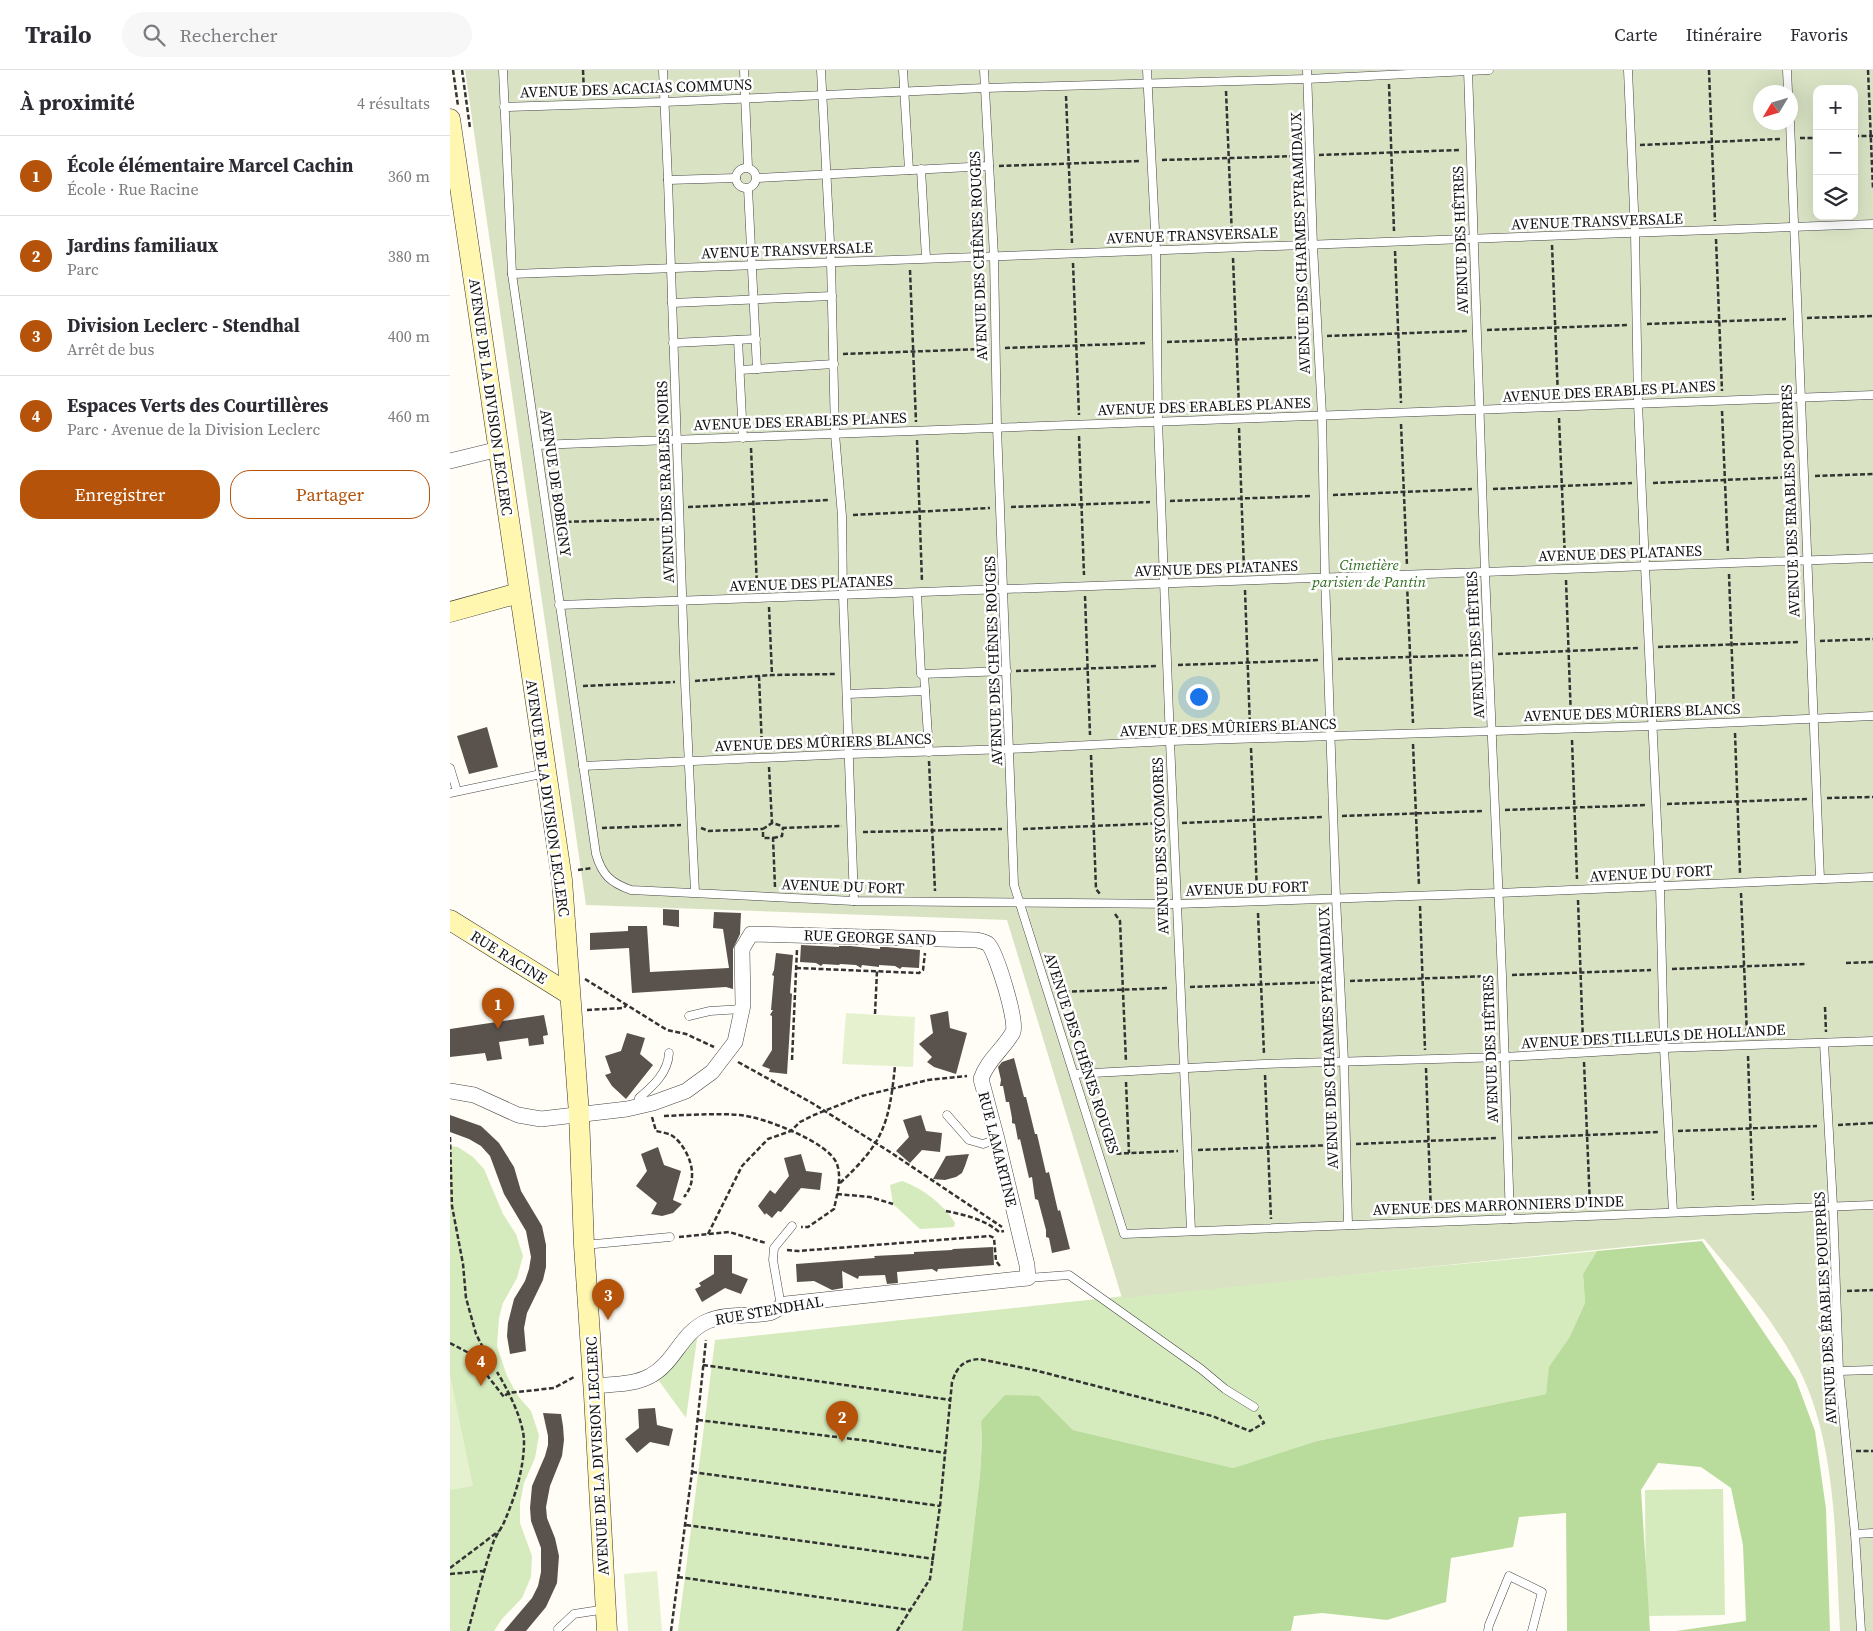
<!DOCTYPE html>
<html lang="fr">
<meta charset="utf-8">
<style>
body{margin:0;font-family:"Source Serif 4",serif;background:#f7f7f7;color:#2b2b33}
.controls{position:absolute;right:15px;top:15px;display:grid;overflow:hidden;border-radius:10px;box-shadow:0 5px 20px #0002}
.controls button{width:45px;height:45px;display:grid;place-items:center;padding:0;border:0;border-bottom:1px solid #e1e1e2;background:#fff;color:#2b2b33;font:25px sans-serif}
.compass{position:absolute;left:1303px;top:15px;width:45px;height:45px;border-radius:50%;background:#fff;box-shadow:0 5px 20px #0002;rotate:232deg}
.you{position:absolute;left:748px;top:626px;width:18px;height:18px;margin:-12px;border:4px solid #fff;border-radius:50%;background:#1a73e8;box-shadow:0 0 0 8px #1a73e833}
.badge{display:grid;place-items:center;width:32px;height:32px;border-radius:50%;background:#b45309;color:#fff;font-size:16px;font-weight:700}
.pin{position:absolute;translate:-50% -41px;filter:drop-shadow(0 1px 2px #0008)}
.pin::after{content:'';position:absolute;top:26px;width:18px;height:15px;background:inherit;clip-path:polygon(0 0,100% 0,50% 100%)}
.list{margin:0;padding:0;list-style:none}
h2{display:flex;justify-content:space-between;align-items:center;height:65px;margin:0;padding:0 20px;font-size:21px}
h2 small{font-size:16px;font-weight:400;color:#7c7c81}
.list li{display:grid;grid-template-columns:32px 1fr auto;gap:15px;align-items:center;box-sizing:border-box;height:80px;padding:0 20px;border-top:1px solid #e1e1e2}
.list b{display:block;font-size:19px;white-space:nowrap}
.list p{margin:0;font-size:16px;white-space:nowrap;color:#7c7c81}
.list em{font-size:16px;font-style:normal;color:#7c7c81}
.actions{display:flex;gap:10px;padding:15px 20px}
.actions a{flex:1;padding:11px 0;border:1px solid #b45309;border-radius:20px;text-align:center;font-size:18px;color:#b45309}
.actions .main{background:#b45309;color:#fff}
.icon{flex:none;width:28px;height:28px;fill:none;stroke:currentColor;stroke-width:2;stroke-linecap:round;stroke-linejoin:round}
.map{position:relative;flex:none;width:1423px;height:1561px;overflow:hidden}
header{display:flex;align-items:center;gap:30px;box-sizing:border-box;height:70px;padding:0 25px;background:#fff;border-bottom:1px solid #e1e1e2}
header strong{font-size:24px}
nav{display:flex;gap:28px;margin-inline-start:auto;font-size:18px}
.search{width:350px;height:45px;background:#f7f7f7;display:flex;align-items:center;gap:12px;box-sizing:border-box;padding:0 18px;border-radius:28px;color:#7c7c81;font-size:19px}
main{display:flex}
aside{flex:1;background:#fff}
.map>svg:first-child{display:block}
</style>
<header>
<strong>Trailo</strong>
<div class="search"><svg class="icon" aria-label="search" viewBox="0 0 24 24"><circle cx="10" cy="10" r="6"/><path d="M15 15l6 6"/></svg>Rechercher</div>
<nav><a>Carte</a><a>Itinéraire</a><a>Favoris</a></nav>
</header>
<main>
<aside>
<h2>À proximité<small>4 résultats</small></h2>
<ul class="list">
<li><span class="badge">1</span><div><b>École élémentaire Marcel Cachin</b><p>École · Rue Racine</p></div><em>360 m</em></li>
<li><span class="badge">2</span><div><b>Jardins familiaux</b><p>Parc</p></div><em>380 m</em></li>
<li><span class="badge">3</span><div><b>Division Leclerc - Stendhal</b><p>Arrêt de bus</p></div><em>400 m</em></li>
<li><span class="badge">4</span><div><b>Espaces Verts des Courtillères</b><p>Parc · Avenue de la Division Leclerc</p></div><em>460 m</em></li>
</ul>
<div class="actions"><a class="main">Enregistrer</a><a>Partager</a></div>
</aside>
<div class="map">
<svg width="1423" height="1561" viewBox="0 0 1423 1561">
<rect width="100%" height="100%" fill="#fffdf5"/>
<g fill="#d5ebbd">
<path d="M0 1076 8 1077 23 1087 34 1099 53 1144 66 1164 73 1186 67 1208 53 1233 49 1248 47 1276 57 1306 68 1326 81 1341 89 1365 85 1388 74 1413 70 1433V1453L82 1486 81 1507 72 1528 52 1549 44 1561H0Z"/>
<path d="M452 1111C474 1119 493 1134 505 1153L504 1157 470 1159 443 1134 440 1115Z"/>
<path d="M1147 1181 1133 1204 1135 1233 1119 1268 1100 1297 1096 1324 867 1371 783 1398 623 1360 589 1326 531 1351 532 1372 530 1405 512 1561H228L265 1270 666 1227Z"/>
<path d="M248 1262 236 1348 209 1311Z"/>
<path d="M1273 1419 1275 1545 1196 1546 1195 1420Z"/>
</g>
<path fill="#b9dc9c" d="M1252 1171 1346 1310 1365 1361 1376 1439 1380 1561H1226L1296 1551 1293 1475 1281 1418 1251 1397 1208 1393 1191 1420 1200 1561H1117L1116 1443 1069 1447 1063 1477 1001 1488 996 1532 937 1550 872 1543 844 1546 841 1561H512L530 1405 532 1372 531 1351 555 1325 589 1326 623 1360 783 1398 867 1371 1096 1324 1099 1297 1119 1268 1135 1233 1133 1204 1147 1181Z"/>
<path fill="#d9e3c4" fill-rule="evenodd" d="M15 0H1423V1561H1390C1385 1475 1388 1375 1348 1297 1324 1250 1288 1209 1254 1169L672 1228 557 850 136 835ZM1367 19H1404V146H1367ZM1310 22H1340V52H1310Z"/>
<g fill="#e6f2cf">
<path d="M396 943 465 947 463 997 392 994Z"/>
<path d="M0 1305 23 1416 0 1420Z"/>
<path d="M207 1501 212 1561H178L174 1504Z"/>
</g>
<g fill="#5a524d">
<path d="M37 657 48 697 19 704 7 666Z"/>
<path d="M213 839 229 840V857L213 855Z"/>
<path d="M264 842 291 843 290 864 283 879V919L276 917 182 923 179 878 140 880V863L178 861V856H197L200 902 279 898 273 859 263 858Z"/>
<path d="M351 875 389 877V876H400L430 879V877H436L470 880 469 898 452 897 450 899 445 896 429 895V897L412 895 411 898 406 895 390 894 389 895 373 894 371 896 366 893 350 892Z"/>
<path d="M326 883 343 885 340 923 342 924 337 1004 319 1002 320 999 312 996 322 980V946L320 945 323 940H321L324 906 322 905 324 900Z"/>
<path d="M498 941 500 958 517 963 506 1004 484 997 477 992 482 987 469 974 483 963 480 945Z"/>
<path d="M94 945 98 965 93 966 94 974 79 976 78 968 49 972 52 989 37 991 35 983 0 987V959Z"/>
<path d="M177 963 195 968 190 984 203 995 176 1029 162 1016 155 1005 161 1003 155 986 171 981Z"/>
<path d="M564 988 574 1027H576L585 1064H587L596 1103 599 1102 608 1141 610 1140 620 1179 602 1183 599 1168 596 1167V1160L588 1130 585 1129 582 1107 579 1108 570 1069 568 1070 565 1054 562 1053V1048L559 1032H556L553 1016H550L551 1010 548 997 552 992Z"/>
<path d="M0 1045 31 1056 49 1073 64 1097 71 1121 92 1156 96 1175V1197L93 1210 77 1243 74 1258 76 1281 60 1284 57 1266 58 1253 64 1229 75 1211 79 1199 81 1187 76 1161 54 1124 40 1086 31 1076 19 1069 0 1062Z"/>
<path d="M471 1045 476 1061 492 1063 490 1082 472 1080 460 1093 446 1081 459 1067 453 1050Z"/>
<path d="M208 1077 214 1095 231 1101 223 1130 232 1134 223 1143 212 1146 201 1144 207 1133 186 1116 197 1101 191 1084Z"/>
<path d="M351 1084 356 1101 372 1103 370 1120 351 1118 331 1142 328 1141 322 1148 316 1143 315 1145 308 1136 320 1120 325 1124 339 1106 334 1088Z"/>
<path d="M519 1084 515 1096 512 1103 506 1107 495 1110 483 1109 496 1086Z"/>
<path d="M543 1177 544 1195 488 1199 487 1202 482 1199 447 1202 448 1213 437 1214 435 1205 409 1206 408 1209 392 1201 393 1218 382 1220 364 1211 347 1212 346 1194 425 1188 424 1186 464 1184V1182L502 1180 503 1179Z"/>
<path d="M264 1185H282V1203L298 1209 291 1224 275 1218 252 1232 245 1219 251 1216 249 1213 264 1204Z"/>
<path d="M205 1338 207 1355 223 1359 219 1376 200 1372 187 1383 175 1369 189 1358 188 1339Z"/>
<path d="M93 1343 111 1344 113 1356 114 1370 112 1386 100 1416 96 1437 97 1448 105 1468 109 1486 107 1513 96 1537 76 1561H54L82 1528 88 1516 91 1502V1478L81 1451 80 1438 82 1416 95 1386 98 1375V1366Z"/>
</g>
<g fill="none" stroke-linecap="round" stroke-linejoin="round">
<g stroke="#444" stroke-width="9">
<g id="lane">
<path d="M53 0 62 204 146 784C152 805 161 813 181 820L404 831 726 834 1049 823 1423 807"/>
<path d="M213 0 218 110 235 612 245 822"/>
<path d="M294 0 298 97"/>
<path d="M371 0 381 192 385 364 392 446 393 525 404 831"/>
<path d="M453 0 459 100"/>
<path d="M534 0 544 186 547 357 564 815 674 1164 1423 1135"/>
<path d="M697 0 706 180 708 351 720 671 741 1161"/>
<path d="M857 0 863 176 872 345 875 507 886 828 894 991 898 1155"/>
<path d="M1018 0 1035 502 1052 906 1060 1149"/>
<path d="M1178 0 1185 163 1188 333 1195 496 1210 816 1214 978 1223 1142"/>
<path d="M1337 0 1338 22"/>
<path d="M54 37 214 32 535 18 857 9 1039 0"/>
<path d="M1340 52 1370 809"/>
<circle cx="296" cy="108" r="10"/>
<path d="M471 99 476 188"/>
<path d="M307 108 539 96"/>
<path d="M218 110 286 108"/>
<path d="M298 118 307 299"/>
<path d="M62 204 1423 154"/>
<path d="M222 233 382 226"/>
<path d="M288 270 293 368"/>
<path d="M223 273 306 269"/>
<path d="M290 300 384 294"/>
<path d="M87 375 1423 325"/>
<path d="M467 523 471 604 557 601"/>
<path d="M109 535 1423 488"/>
<path d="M474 604 479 682"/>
<path d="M397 624 475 621"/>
<path d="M133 696 399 684 560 679 720 671 1202 656 1423 646"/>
<path d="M0 698 7 721"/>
<path d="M0 723 96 703"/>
<path d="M239 946 260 941 292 939"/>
<path d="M1374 973 1383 1136 1389 1301 1405 1464 1411 1561"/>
<path d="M624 1004 814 994 1054 987 1214 978 1423 971"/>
<path d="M188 1036 189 1028C203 1016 218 1003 219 983"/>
<path d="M497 1045 519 1070 533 1074 547 1069"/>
<path d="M134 1175 220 1167"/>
<path d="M578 1208 619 1205 751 1299 775 1319 804 1337"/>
<path d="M331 1236 323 1190 324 1178 342 1156"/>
<path d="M1389 1301 1423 1300"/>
<path d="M1405 1464 1423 1463"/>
<path d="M108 1559 124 1544 156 1539"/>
<path d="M1038 1561 1039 1555 1059 1506 1092 1522 1082 1561"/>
</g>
</g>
<g stroke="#444" stroke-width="16">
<g id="street">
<path d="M0 391 49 379"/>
<path d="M0 1021 24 1025 68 1045 91 1049 177 1039 203 1033 236 1021 262 1002 285 972 293 935 292 879 301 864 527 870C530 871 536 872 538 874 546 881 568 953 563 962 554 979 537 990 531 1009L547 1069 577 1195 578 1208 336 1234C330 1236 325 1242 319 1243 299 1247 277 1243 258 1251 231 1262 225 1293 200 1306 184 1315 161 1314 143 1316"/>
</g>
</g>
<g stroke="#333" stroke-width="21">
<g id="secondary">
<path d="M0 49 112 810 129 1044 134 1175 144 1325 157 1561"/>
<path d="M0 542 69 523"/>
<path d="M0 850 119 924"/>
</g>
</g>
<g stroke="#333" stroke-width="2.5" stroke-dasharray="5 2.5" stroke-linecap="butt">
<path d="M3 0 8 36"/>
<path d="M12 0 20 58"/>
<path d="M133 0 134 23"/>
<path d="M1259 0 1265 151"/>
<path d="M1418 0 1423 119"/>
<path d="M939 14 944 161"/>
<path d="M776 21 782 167"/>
<path d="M616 26 622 173"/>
<path d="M1404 66H1423"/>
<path d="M1350 68H1367"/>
<path d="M1190 75 1330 69"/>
<path d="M869 85 1011 80"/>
<path d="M712 90 849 86"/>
<path d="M549 96 691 91"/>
<path d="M1266 169 1272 321"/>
<path d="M1102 175 1108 327"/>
<path d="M945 181 951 333"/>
<path d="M783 188 789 337"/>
<path d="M623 193 629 345"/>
<path d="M460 200 466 352"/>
<path d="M1357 248 1423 246"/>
<path d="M1197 254 1336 249"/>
<path d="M1037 260 1177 255"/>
<path d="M877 266 1017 261"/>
<path d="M717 272 857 267"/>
<path d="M555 278 697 273"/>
<path d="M393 284 534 279"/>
<path d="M1272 341 1278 483"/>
<path d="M1109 348 1115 489"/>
<path d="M951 354 957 496"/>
<path d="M789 358 794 500"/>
<path d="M629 366 634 505"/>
<path d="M467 370 472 512"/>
<path d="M301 378 307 517"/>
<path d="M1365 406 1423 404"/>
<path d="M1203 413 1344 407"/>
<path d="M1043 419 1182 413"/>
<path d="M883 425 1022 419"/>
<path d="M720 431 862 426"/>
<path d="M238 437 380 430"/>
<path d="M561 437 700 432"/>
<path d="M403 445 540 438"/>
<path d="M109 452 219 449"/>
<path d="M1279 504 1284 643"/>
<path d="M1116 510 1121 649"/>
<path d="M957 514 963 653"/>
<path d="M795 520 800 657"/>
<path d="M635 526 640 665"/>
<path d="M319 537 322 605"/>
<path d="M1370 571 1423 569"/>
<path d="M1208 577 1350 572"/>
<path d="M1048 584 1188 578"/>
<path d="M888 589 1028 585"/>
<path d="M728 595 868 590"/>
<path d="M566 601 708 596"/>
<path d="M309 606 312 678"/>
<path d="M245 611 322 605 387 604"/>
<path d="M133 616 225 612"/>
<path d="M1285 663 1290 803"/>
<path d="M1122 670 1127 809"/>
<path d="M963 674 969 816"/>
<path d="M801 678 807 822"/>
<path d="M641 685 646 819 650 824"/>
<path d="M479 691 485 821"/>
<path d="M319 697 322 753"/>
<path d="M1377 728 1423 727"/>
<path d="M1217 734 1357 729"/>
<path d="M1055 740 1197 735"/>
<path d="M892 746 1034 741"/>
<path d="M732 753 872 747"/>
<path d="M152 758 231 755"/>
<path d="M251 758 259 761 313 759"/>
<path d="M573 759 715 753"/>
<path d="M413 762 552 759"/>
<path d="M323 768 332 766 333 758"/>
<path d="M128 800 142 798"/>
<path d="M325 817 323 768H313V759L322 753 329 755 333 758 392 756"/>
<path d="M1291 823 1297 965"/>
<path d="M1128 830 1133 972"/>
<path d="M970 836 975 980"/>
<path d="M808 843 814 984"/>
<path d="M665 844 670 851 676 992"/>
<path d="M1396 893 1423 892"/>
<path d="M346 898 469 903 473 900 475 883"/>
<path d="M1222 899 1357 894"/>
<path d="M1062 905 1201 900"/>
<path d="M135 909 217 960 236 964 264 977"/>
<path d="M900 911 1042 906"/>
<path d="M740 917 879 912"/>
<path d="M607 922 719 918"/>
<path d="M1375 937 1376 962"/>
<path d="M137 940 174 938 176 935"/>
<path d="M425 944 427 901"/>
<path d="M1298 986 1303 1130"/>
<path d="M342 990 347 879"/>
<path d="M288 992 362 1033 440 1082 552 1157"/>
<path d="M1134 992 1140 1136"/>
<path d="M976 998 981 1143"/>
<path d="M815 1005 821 1149"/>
<path d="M676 1012 679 1083"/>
<path d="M214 1046C239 1045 265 1043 290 1045 313 1047 379 1072 387 1094 392 1109 387 1124 384 1139L358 1157H351"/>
<path d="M202 1047 206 1061C211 1062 217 1063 221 1065 233 1072 243 1092 242 1106 242 1114 239 1121 234 1127"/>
<path d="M1388 1055 1423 1053"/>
<path d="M1228 1061 1367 1056"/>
<path d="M0 1067 2 1136 13 1194 16 1228 26 1264 43 1297 35 1303"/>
<path d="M1068 1068 1208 1062"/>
<path d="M906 1074 1048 1068"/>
<path d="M748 1080 885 1075"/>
<path d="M659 1084 728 1081"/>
<path d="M390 1113C433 1073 439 1055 445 996"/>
<path d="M387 1124 420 1127 443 1134"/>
<path d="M496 1141C515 1145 534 1149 549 1162L554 1161"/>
<path d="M258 1164 292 1096 318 1069 341 1061 350 1052 364 1045 412 1026 478 1010 517 1006"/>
<path d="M229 1167 279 1162 316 1173"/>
<path d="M337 1180 348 1181 540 1166 544 1168 546 1191 550 1196"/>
<path d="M1397 1221 1423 1220"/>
<path d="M0 1273 17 1282 24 1293 26 1291 54 1327 58 1323 104 1318 124 1307"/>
<path d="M253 1295 501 1330"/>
<path d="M248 1350 419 1371 495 1383"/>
<path d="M1406 1381H1423"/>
<path d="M242 1402 490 1436"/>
<path d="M236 1455 484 1489"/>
<path d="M0 1498 49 1461"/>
<path d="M0 1504 34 1501"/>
<path d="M228 1507 460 1540"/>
<path d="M18 1561C26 1532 33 1502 43 1473 46 1465 52 1458 55 1450 65 1427 74 1398 74 1372 74 1351 58 1320 47 1302"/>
<path d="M221 1561 242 1402 256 1270"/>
<path d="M447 1561 480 1509 490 1436 502 1312C507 1297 513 1290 530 1289L588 1301 762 1346 800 1361 814 1353 809 1345"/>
</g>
<use href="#lane" stroke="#fff" stroke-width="8"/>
<use href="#street" stroke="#fff" stroke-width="15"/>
<use href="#secondary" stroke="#fff6b0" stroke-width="20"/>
</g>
<g text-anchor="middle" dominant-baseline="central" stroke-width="5" stroke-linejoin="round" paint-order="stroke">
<g font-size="15" fill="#111" stroke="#fff">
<text transform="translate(186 18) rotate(-2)">AVENUE DES ACACIAS COMMUNS</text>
<text transform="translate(1147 151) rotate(-2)">AVENUE TRANSVERSALE</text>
<text transform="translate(742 165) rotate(-2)">AVENUE TRANSVERSALE</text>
<text transform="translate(1010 170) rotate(-92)">AVENUE DES HÊTRES</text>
<text transform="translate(850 173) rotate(-92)">AVENUE DES CHARMES PYRAMIDAUX</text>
<text transform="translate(337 180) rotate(-2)">AVENUE TRANSVERSALE</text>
<text transform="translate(528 186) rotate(-92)">AVENUE DES CHÊNES ROUGES</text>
<text transform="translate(1159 321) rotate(-3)">AVENUE DES ERABLES PLANES</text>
<text transform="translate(41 327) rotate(82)">AVENUE DE LA DIVISION LECLERC</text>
<text transform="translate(754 336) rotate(-2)">AVENUE DES ERABLES PLANES</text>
<text transform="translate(350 351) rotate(-2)">AVENUE DES ERABLES PLANES</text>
<text transform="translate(215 412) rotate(-92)">AVENUE DES ERABLES NOIRS</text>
<text transform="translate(106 413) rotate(82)">AVENUE DE BOBIGNY</text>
<text transform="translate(1340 431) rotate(-92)">AVENUE DES ERABLES POURPRES</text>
<text transform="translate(1170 483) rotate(-2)">AVENUE DES PLATANES</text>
<text transform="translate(766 498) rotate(-2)">AVENUE DES PLATANES</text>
<text transform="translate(361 513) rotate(-2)">AVENUE DES PLATANES</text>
<text transform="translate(1025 575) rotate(-93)">AVENUE DES HÊTRES</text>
<text transform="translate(543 591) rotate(-92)">AVENUE DES CHÊNES ROUGES</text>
<text transform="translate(1182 642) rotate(-2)">AVENUE DES MÛRIERS BLANCS</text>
<text transform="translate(778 657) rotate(-2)">AVENUE DES MÛRIERS BLANCS</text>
<text transform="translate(373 672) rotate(-2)">AVENUE DES MÛRIERS BLANCS</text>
<text transform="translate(98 728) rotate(82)">AVENUE DE LA DIVISION LECLERC</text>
<text transform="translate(710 776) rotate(-92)">AVENUE DES SYCOMORES</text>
<text transform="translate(1201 803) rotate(-3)">AVENUE DU FORT</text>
<text transform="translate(393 816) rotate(2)">AVENUE DU FORT</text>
<text transform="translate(797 818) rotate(-2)">AVENUE DU FORT</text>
<text transform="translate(420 867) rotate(2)">RUE GEORGE SAND</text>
<text transform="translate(59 887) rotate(32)">RUE RACINE</text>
<text transform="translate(1203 966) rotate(-3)">AVENUE DES TILLEULS DE HOLLANDE</text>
<text transform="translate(878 968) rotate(-92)">AVENUE DES CHARMES PYRAMIDAUX</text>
<text transform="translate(1040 979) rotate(-92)">AVENUE DES HÊTRES</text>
<text transform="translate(632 983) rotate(72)">AVENUE DES CHÊNES ROUGES</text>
<text transform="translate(548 1079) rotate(76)">RUE LAMARTINE</text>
<text transform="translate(1048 1135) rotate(-2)">AVENUE DES MARRONNIERS D'INDE</text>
<text transform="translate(1375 1238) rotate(-93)">AVENUE DES ÉRABLES POURPRES</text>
<text transform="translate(319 1240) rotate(-10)">RUE STENDHAL</text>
<text transform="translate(147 1386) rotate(-93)">AVENUE DE LA DIVISION LECLERC</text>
</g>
<g font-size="15" font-style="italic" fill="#2f6b1f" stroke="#fff">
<text x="919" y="494">Cimetière<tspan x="919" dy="17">parisien de Pantin</tspan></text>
</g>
</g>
</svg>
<div class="controls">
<button>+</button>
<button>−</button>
<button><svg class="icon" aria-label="layers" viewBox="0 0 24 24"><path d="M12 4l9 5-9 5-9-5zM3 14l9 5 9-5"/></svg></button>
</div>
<svg class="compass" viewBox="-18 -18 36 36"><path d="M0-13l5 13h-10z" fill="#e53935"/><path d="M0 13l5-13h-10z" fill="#7c7c81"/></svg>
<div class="you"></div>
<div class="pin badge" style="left:48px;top:959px">1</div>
<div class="pin badge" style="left:392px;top:1372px">2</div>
<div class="pin badge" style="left:158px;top:1250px">3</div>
<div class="pin badge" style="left:31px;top:1316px">4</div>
</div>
</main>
